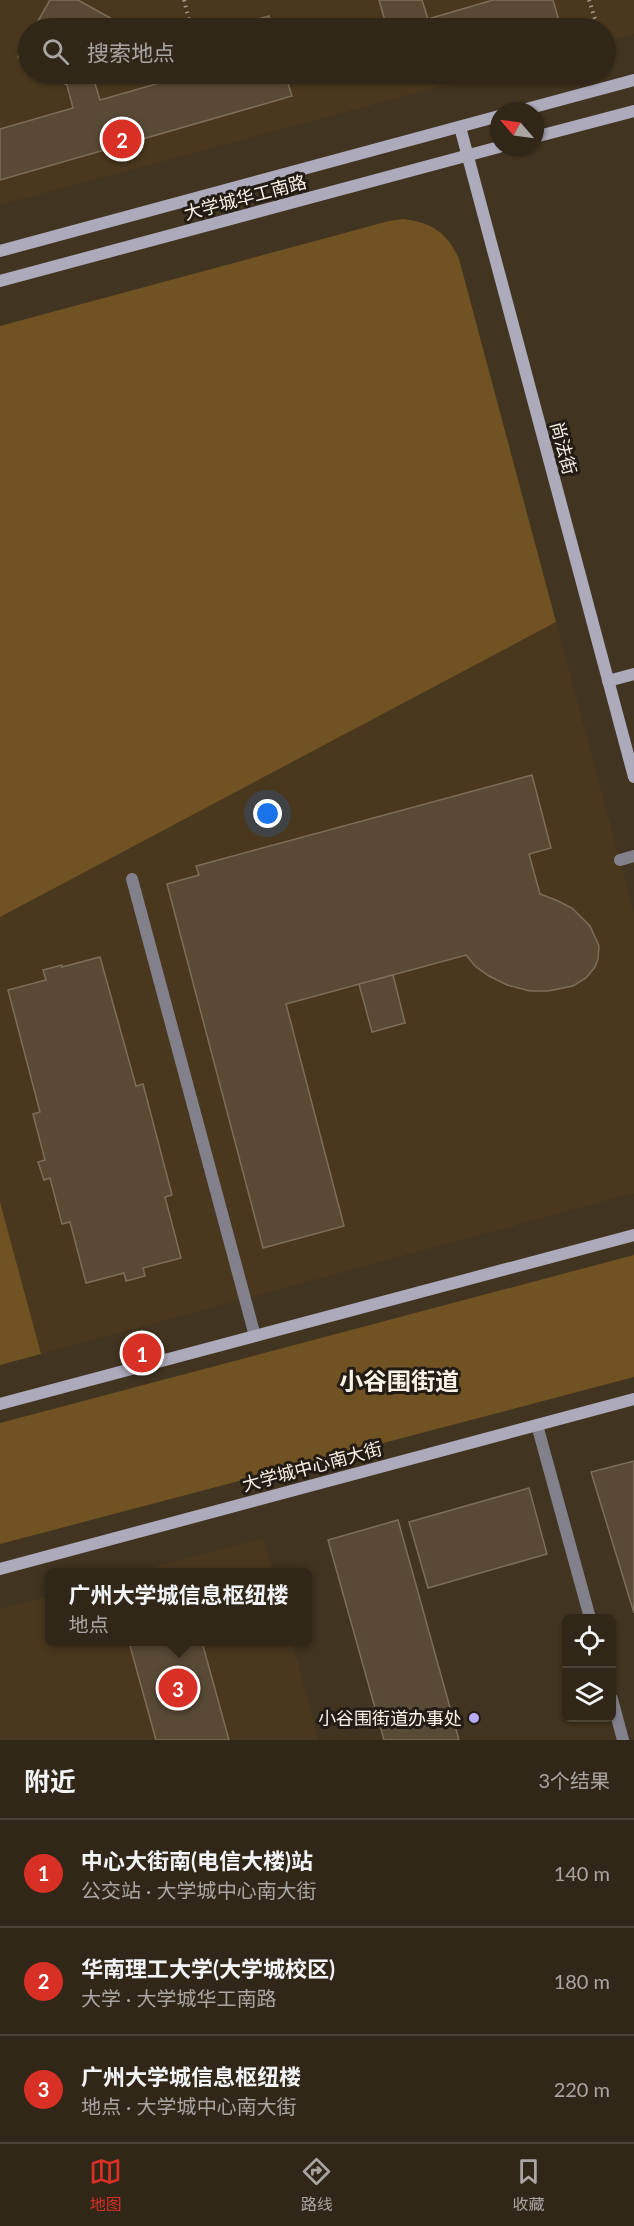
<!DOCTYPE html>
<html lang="zh">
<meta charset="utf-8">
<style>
body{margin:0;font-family:Lato,"Noto Sans SC",sans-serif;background:#3d3325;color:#f1f3f6}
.controls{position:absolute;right:18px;bottom:18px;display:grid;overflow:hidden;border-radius:9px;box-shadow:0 2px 4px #0004}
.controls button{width:54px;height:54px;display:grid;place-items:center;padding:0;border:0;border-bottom:2px solid #4c4437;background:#312718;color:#f1f3f6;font:30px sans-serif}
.compass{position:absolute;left:490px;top:102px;width:54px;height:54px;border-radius:50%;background:#312718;box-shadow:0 2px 4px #0004;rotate:298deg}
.you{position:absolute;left:268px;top:814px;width:21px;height:21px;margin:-15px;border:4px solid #fff;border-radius:50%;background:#1a73e8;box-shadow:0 0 0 9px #1a73e833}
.badge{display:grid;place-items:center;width:39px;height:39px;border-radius:50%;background:#d93025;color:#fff;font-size:20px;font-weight:700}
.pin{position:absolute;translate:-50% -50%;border:3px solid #fff;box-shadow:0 2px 6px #0006}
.popup{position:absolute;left:45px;top:1568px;width:267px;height:78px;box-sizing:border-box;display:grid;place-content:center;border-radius:9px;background:#312718;filter:drop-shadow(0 2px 4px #0005);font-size:20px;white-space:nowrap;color:#a8a5a2}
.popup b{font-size:22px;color:#f1f3f6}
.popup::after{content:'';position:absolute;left:50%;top:100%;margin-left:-12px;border:12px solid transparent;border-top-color:#312718}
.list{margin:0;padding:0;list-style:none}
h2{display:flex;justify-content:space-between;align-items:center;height:78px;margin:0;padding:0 24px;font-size:26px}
h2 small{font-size:20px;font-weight:400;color:#a8a5a2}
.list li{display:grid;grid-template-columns:39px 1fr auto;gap:18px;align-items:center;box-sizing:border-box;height:108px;padding:0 24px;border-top:2px solid #4c4437}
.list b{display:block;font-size:22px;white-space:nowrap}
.list p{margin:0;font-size:20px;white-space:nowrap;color:#a8a5a2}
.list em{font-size:20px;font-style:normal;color:#a8a5a2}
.icon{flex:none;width:33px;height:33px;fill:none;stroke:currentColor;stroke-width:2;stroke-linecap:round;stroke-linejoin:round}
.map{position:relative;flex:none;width:634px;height:1740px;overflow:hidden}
.search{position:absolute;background:#312718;box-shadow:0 2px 4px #0004;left:18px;right:18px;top:18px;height:66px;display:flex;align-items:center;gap:15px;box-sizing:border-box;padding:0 21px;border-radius:33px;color:#a8a5a2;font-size:22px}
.sheet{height:402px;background:#312718}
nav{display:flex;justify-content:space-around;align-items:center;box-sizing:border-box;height:84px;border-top:2px solid #4c4437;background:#312718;font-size:16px;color:#a8a5a2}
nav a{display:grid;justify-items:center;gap:3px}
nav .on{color:#d93025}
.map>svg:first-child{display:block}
</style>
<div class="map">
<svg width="634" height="1740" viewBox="0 0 634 1740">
<rect width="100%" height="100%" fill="#413420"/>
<g fill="#4a381e">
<path d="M0 0H634V34L606 42V28H28V74H487L0 205Z"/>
<path d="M556 622 634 913V1193L41 1354 0 1202V917Z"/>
<path d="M263 1538 273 1572H135Z"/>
<path d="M49 1596V1642H292L319 1740H0V1609Z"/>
</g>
<g fill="#715223">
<path d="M403 219C432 222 447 233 459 259L556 622 0 917V326L389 221Z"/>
<path d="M0 1202 41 1354 0 1365Z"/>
<path d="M634 1255V1377L0 1544V1423Z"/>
</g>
<g fill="#594a36" stroke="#7d6e59" stroke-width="1.5">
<path d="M50 0H78L114 20 109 28H34Z"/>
<path d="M379 0H422L428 19 493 0H553L560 24 545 28H387Z"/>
<path d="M269 16 272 28H226Z"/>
<path d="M28 38V63L18 57Z"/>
<path d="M47 74H92L100 100 191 74H285L292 96 0 180V129L73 108 67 85Z"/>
<path d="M532 775 551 848 529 854 540 894 556 900 572 908 590 926 599 946 598 959 595 967 586 978 573 986 548 991H530L507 985 489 976 475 966 466 955 286 1004 344 1226 263 1248 167 884 199 875 196 866Z"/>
<path d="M100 957 136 1086 143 1084 172 1195 165 1197 181 1258 143 1268 145 1276 126 1281 124 1273 86 1283 70 1222 62 1224 50 1178 44 1180 38 1162 45 1160 33 1114 40 1112 8 990 46 980 43 970 62 965V967Z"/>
<path d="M393 975 405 1023 372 1032 359 984Z"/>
<path d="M634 1461V1613L591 1472Z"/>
<path d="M529 1488 547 1554 428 1588 409 1522Z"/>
<path d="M398 1520 459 1740H384L328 1540Z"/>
<path d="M129 1642H202L229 1740H156Z"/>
</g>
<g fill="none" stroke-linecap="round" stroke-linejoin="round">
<g stroke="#a39888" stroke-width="4" stroke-dasharray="1.5 4.5" stroke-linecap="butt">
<path d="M184 0 191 28"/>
<path d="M589 0 598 28"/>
<path d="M606 52 611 68"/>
</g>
<g stroke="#82808b" stroke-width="12">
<path d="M620 860 634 856"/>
<path d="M132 879 255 1336"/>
<path d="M537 1425 590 1618"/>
<path d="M612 1699 623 1740"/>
</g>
<g stroke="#acaabb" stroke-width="12">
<path d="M519 111 634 80"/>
<path d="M460 127 634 777"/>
<path d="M535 137 634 111"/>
<path d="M0 251 499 116"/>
<path d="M0 281 499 147"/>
<path d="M608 681 634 674"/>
<path d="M0 1404 634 1235"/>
<path d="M0 1569 634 1399"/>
</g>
</g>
<circle fill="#b9abf7" stroke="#231c14" stroke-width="2" cx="474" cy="1718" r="6"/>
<g text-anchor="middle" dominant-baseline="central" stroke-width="6" stroke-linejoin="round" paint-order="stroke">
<g font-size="18" fill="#fbf2e6" stroke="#231c14">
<text transform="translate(245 197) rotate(-15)">大学城华工南路</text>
<text transform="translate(564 448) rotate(75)">尚法街</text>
<text transform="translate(312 1466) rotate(-15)">大学城中心南大街</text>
</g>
<g font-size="18" fill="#fbf2e6" stroke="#231c14" text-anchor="end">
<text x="462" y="1718">小谷围街道办事处</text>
</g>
<g font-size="24" font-weight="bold" fill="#fbf2e6" stroke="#231c14">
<text x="399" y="1380">小谷围街道</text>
</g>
</g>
</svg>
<div class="controls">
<button><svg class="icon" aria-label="locate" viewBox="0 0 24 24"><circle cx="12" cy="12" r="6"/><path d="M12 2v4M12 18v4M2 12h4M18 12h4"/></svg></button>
<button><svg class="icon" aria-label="layers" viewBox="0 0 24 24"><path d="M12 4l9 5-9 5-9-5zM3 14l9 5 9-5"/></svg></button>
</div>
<svg class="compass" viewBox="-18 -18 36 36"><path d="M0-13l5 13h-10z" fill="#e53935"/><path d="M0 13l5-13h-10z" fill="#a8a5a2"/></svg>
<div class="you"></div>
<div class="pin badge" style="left:142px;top:1353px">1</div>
<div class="pin badge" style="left:122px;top:139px">2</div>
<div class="pin badge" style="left:178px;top:1688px">3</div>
<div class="popup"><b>广州大学城信息枢纽楼</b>地点</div>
<div class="search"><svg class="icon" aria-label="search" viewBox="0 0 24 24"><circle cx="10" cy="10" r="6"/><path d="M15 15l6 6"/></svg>搜索地点</div>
</div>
<section class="sheet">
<h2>附近<small>3个结果</small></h2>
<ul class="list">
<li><span class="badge">1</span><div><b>中心大街南(电信大楼)站</b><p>公交站 · 大学城中心南大街</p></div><em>140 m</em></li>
<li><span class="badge">2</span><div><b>华南理工大学(大学城校区)</b><p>大学 · 大学城华工南路</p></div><em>180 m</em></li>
<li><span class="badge">3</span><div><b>广州大学城信息枢纽楼</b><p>地点 · 大学城中心南大街</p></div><em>220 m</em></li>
</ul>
</section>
<nav>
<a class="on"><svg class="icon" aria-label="map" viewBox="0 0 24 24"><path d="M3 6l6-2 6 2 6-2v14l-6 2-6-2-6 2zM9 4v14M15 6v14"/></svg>地图</a>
<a><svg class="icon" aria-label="directions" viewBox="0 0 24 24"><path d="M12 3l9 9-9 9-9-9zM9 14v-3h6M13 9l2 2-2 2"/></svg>路线</a>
<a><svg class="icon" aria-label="saved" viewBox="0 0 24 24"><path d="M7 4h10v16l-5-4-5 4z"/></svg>收藏</a>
</nav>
